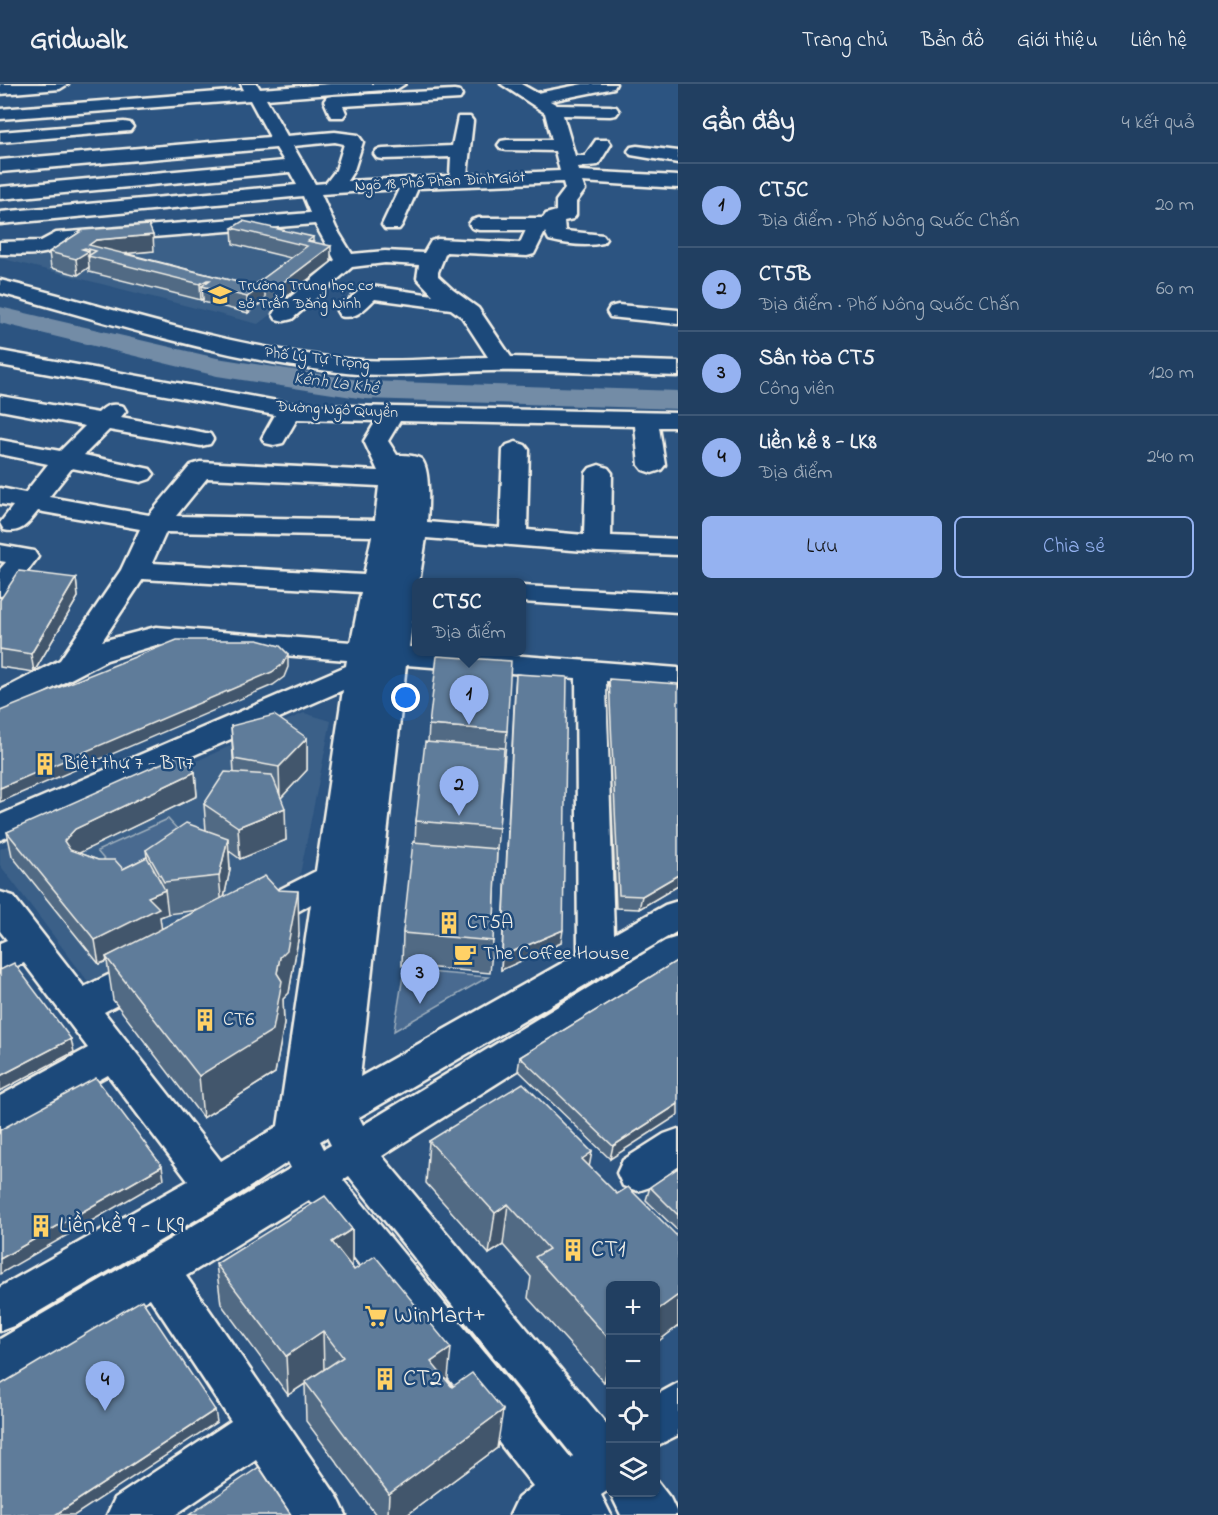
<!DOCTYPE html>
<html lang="vi">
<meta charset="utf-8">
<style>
body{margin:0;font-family:"Indie Flower",sans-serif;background:#294667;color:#f1f3f6}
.controls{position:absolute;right:18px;bottom:18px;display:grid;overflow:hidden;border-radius:9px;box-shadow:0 2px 4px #0004}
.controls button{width:54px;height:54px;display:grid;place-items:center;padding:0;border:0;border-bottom:2px solid #3e5876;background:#213f61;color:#f1f3f6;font:30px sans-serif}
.you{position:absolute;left:406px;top:614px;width:21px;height:21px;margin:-15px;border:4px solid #fff;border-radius:50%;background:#1a73e8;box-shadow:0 0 0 9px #1a73e833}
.badge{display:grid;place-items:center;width:39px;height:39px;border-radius:50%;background:#95b2f1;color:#111;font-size:20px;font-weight:700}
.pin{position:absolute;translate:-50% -50px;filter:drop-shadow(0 2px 3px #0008)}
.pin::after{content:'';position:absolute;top:32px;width:21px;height:18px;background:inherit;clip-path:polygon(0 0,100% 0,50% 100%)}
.popup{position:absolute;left:412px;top:494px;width:114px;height:78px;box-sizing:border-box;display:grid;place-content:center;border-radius:9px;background:#213f61;filter:drop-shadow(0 2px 4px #0005);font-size:20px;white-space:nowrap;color:#a2afbd}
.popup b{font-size:22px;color:#f1f3f6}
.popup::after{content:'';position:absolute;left:50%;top:100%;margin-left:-12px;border:12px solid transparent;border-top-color:#213f61}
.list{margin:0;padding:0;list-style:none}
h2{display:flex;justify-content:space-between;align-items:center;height:78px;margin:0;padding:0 24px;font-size:26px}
h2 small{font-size:20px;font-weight:400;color:#a2afbd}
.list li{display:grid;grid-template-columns:39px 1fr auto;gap:18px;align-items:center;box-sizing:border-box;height:84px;padding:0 24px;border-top:2px solid #3e5876}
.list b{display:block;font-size:22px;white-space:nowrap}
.list p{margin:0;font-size:20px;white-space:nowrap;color:#a2afbd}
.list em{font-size:20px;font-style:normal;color:#a2afbd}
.actions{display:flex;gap:12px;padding:18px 24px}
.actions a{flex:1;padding:14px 0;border:2px solid #95b2f1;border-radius:9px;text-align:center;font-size:21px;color:#95b2f1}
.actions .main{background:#95b2f1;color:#111}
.icon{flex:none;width:33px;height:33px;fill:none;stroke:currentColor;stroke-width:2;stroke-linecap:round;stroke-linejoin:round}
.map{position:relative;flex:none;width:678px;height:1431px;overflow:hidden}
header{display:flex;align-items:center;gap:36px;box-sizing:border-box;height:84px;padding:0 30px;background:#213f61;border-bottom:2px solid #3e5876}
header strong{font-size:28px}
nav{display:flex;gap:33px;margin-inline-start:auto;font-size:21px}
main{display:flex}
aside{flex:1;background:#213f61}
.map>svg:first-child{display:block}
</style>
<header>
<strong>Gridwalk</strong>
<nav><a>Trang chủ</a><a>Bản đồ</a><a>Giới thiệu</a><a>Liên hệ</a></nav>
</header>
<main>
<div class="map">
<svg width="678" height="1431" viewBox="0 0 678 1431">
<rect width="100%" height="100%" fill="#2c5481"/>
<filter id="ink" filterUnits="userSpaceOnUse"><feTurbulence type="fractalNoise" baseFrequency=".0167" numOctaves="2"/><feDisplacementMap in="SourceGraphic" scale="12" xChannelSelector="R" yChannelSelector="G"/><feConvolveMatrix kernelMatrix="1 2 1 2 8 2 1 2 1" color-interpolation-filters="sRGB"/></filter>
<g filter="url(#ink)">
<g fill="#3b6088">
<path d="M288 140 317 145 333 182 258 240 0 174V166Z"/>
<path d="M304 629 331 637 299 795 90 900 0 781V765Z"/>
</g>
<g fill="#496b90" stroke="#9eaebc" stroke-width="1.5">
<path d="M168 735 190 759 118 792 97 767Z"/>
<path d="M404 886 488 893 394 947Z"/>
</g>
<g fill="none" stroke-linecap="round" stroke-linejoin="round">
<path fill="#738ca6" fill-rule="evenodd" d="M0 223 217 274 365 297 678 307V325L365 315 217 292 0 239Z"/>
<g stroke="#f4f1e8" stroke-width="5">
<g id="minor">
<path d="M0 0H68L60 5 0 10Z"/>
<path d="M241 0H257L260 5 330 0H405L397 5 266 15 287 52 335 48 358 51 363 58 354 86 347 97 450 92 451 73 383 75 377 74 374 70 377 66 383 65 452 62 458 33H470L473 37 467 91 560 87 555 67 507 66 501 65 498 61 501 57 507 56H552L545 29 501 0H521L537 9 583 0H616L614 4 550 17 557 21 610 22 616 23 619 27 616 31 610 32 563 31 575 72H585L596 56H608L611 60 598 81 578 83 579 87 678 92V104L582 98 585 106 576 118V131L573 135 564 137 565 147 603 151 606 155 603 159C587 163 565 160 549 156L545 148 534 170 527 172 446 168 438 188V192L453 206 478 224 511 273 678 278V292C616 290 554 286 491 287 443 288 394 294 346 289 228 277 114 240 0 209V196C115 224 228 264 347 275 394 279 441 274 488 273L462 233 451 225 375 215C364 225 356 236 340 232L337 227 363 203 371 202 433 211 417 194 419 181 385 179 352 183 292 235 284 237 276 235 273 230 276 225 335 176 315 140 64 160C50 174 19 170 0 170V158L41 157 56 149 310 129 303 112 0 140V128L297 101 290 88 0 115V103L284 77 276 64 0 88V76L270 53 250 16 0 35V25L244 6ZM335 58 344 60 336 86 326 99 315 100 293 62ZM563 98 565 105 556 117V127L546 130 543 134H479L472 136 469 140 472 144 479 146H526L520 159 438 155 431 157 424 169 385 167 352 170 336 144 321 110 399 105 382 141 385 145H399L402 141 418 104Z"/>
<path d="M454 6 460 7 462 11 460 15 343 22 346 29 343 33H331L324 17 327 13 333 12Z"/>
<path d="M124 38 130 39 133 43 130 47 0 58V48Z"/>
<path d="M637 62 678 67V79L631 71 628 67 631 63Z"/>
<path d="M618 221 678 226V240L610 233 607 228 610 223Z"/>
<path d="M0 267 299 321 678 329V343H659L665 381 661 386 652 389 643 386 639 381 635 342 400 337 388 357 397 371C403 371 415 371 421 375 431 384 428 425 427 438L500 444 503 366 507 361 516 358 525 361 529 366 527 446 584 451 586 389 590 384 599 381 608 384 612 389 611 452 678 455V471L597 468 426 454 419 498H416V515L409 563H416V568H471L678 584V602L606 597 614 850 665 821 678 817V847L359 1033 363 1041 665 857 678 853V885L382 1072 610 1344V1405L601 1411 611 1431H510L518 1414 533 1402 309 1116 186 1192 338 1414 346 1431H292L256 1376 175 1431H107L115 1414 231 1337 150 1214 16 1295 0 1302V1255L291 1084 288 1078 231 1115 16 1241 0 1247V1203L188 1097 108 991 14 1043 0 1048V1012L88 964 24 879 0 889V859L7 856 0 847V808L13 812 84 903 139 876 152 872 165 876 170 886 165 896 104 928 221 1077 278 1042 311 820C291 831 270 847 247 840L242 831 247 822 316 787 343 606 0 756V731L346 582 347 576 156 561 107 576 11 626 0 629V607L60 576 121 486 140 445 38 427C27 440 22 450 4 446L0 439 13 422 0 420V404L25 409 48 380 0 370V356L60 367 85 342 0 326V312L98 329C106 321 111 319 123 322L126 327 121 333 201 348 210 350 213 355 210 360 201 362 109 346 84 371 150 385 154 390 150 395 141 398 72 384 49 413 149 431 191 381 200 378 378 387 364 357 376 337 297 335 283 359 274 361 265 359 262 354 275 331 0 281ZM207 394 379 402 375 436 176 432ZM166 448 372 452 364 491 152 479ZM143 495 361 508 351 558 156 543 102 557ZM406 581 576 594 578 870 360 993ZM327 1053 331 1061 324 1065 320 1057ZM349 1092 573 1372 571 1374 343 1096Z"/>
<path d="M0 461 34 467 38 473 10 510 0 512V485L6 478 0 477Z"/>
<path d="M522 502 678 510V528L522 518Z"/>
<path d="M678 1045V1084L653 1102 638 1107 623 1102 617 1089 623 1076 664 1050Z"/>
<path d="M678 1299V1351L656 1362V1311Z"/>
<path d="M656 1396 670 1414 678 1431H621L610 1408V1406V1408H656Z"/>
</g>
</g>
<use href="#minor" fill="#1f4a7a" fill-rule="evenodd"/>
</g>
<g fill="#516a84" stroke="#f4f1e8" stroke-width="1.5" fill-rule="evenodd">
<path d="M232 144 313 153V158L331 178 277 219 265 216 248 229 203 218V215L201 216 89 188V183L78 191 51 184 49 168 83 146 154 167 124 169 253 202 291 174 233 160Z"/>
<path d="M76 494 78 513 34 588 0 583V516Z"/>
<path d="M516 590 561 859 501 886 515 603Z"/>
<path d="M609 595 678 802 639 825 616 824 607 608Z"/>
<path d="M429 641 507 647 497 765 493 857 490 889 402 881 403 849 415 758 416 737 428 658Z"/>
<path d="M231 642 307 654V686L281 714 286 756 240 775 229 767 230 786 224 813 299 850 289 909 283 915 284 940 275 989 203 1034 113 916 107 877 99 880 12 772 7 748 195 688 197 712 78 769 123 785 147 773 146 766 206 746 204 720 234 689ZM198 826 161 845 160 833 168 830Z"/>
<path d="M678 876 610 1075 518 986 520 973Z"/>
<path d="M429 1057 589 1082 678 1242 656 1259V1202H610V1293L604 1298 528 1214 531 1193 503 1161 489 1170 426 1099Z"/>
<path d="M678 1084V1147L646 1116 650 1103Z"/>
<path d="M352 1145V1183L448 1299 497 1364 407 1431H376L306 1337 305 1300 288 1311 221 1220 216 1180Z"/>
</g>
<g fill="#42566c" stroke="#f4f1e8" stroke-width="1.5">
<path d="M153 151 154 167 98 172 96 167 89 161 96 156Z"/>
<path d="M331 162V178L277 219V203Z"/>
<path d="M85 164V169L89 167V173L88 172 89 183 78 191 76 175 82 165Z"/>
<path d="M207 196V203L202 202 203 215 201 216 200 200Z"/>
<path d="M265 200V216L248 229 247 213Z"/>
<path d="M76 494 78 513 34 588 31 570Z"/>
<path d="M288 570V583L284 593 273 601 0 718V704Z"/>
<path d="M307 654V686L280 715 279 683Z"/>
<path d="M195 688 197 712 79 769 68 781 64 757 75 745Z"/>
<path d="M285 724 286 756 240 775 238 743Z"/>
<path d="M228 754 230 786 222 823 219 792Z"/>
<path d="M678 791V802L639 825 642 812Z"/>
<path d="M165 806 168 830 160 833 162 848 106 873 107 877 99 880 95 856 148 813Z"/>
<path d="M298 807 299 850 289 909 283 915 284 940 275 989 203 1034 199 992 277 889 280 873Z"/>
<path d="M563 846 561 859 501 886 502 872Z"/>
<path d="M71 955 74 968 0 1007V992Z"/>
<path d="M678 1020V1031L610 1075 613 1062Z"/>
<path d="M592 1068 584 1109 582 1075Z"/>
<path d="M162 1082 164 1095 0 1190V1175Z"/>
<path d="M508 1120 503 1161 489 1170 495 1129Z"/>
<path d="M352 1145V1186L332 1158Z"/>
<path d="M678 1211V1242L656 1259V1227Z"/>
<path d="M323 1247 324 1287 288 1311 286 1272Z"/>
<path d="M451 1264 447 1303 431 1278Z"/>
<path d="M610 1270V1293L604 1298Z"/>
<path d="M215 1326 217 1338 75 1431H55Z"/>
<path d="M503 1326 497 1364 407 1431H388L389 1410Z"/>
</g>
<g fill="#5e7b9a" stroke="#f4f1e8" stroke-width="1.5">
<path d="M243 137 313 153 308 157 331 162 277 203 265 200 247 213 202 202 210 196H207L200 200 88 172 96 167 85 164 82 165 89 167 76 175 49 168 83 146 149 141 153 151 96 156 89 161 253 202 307 162 232 144Z"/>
<path d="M19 487 76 494 31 570 0 565V516Z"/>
<path d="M177 556H258L280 562 288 570 283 580 272 588 0 704V627Z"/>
<path d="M437 572 511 577 507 647 429 641Z"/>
<path d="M516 590 567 593 563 846 502 872Z"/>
<path d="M609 595 678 600V791L642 812 619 811Z"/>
<path d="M274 631 307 654 279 683 234 675 231 642Z"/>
<path d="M425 658 504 664 499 744 416 737Z"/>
<path d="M180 671 195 688 75 745 64 757 70 766 98 776H115L123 785 147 773 165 806 148 813 159 824 95 856 7 748Z"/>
<path d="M225 688 272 691 285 724 238 743 204 720Z"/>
<path d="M186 739 228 754 219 792 164 798 146 766Z"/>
<path d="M413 758 497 765 493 857 403 849Z"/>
<path d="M265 792 278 806 298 807 287 866 280 873 277 889 282 897 273 946 199 992 106 873Z"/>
<path d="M678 876V1020L613 1062 520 973Z"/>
<path d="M14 879 71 955 0 992V886Z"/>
<path d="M96 994 162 1082 0 1175V1046Z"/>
<path d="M523 999 592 1068 582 1075 617 1110 628 1103 678 1153V1211L656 1227V1202H610V1256L535 1173 549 1165 508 1120 495 1129 429 1057Z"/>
<path d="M678 1084V1131L650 1103Z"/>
<path d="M325 1112 352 1145 332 1158 354 1186 375 1172 451 1264 431 1278 452 1303 472 1289 503 1326 389 1410 305 1298 343 1273 323 1247 286 1272 216 1180Z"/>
<path d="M142 1216 215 1326 55 1431H0V1301Z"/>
<path d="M259 1383 291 1431H189Z"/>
</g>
</g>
<defs>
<g id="school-bare" transform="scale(1.8)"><path d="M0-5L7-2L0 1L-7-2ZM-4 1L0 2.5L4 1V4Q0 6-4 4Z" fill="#ffd166" stroke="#1f4a7a" stroke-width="2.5" paint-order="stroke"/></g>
<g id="building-bare" transform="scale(1.8)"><path d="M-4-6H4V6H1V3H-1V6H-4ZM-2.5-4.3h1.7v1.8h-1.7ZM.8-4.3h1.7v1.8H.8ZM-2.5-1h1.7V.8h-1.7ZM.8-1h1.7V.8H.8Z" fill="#ffd166" stroke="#1f4a7a" stroke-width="2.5" paint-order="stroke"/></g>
<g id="cafe-bare" transform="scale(1.8)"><path d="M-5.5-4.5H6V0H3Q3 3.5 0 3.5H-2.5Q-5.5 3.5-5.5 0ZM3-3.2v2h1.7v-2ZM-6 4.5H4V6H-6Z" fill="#ffd166" stroke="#1f4a7a" stroke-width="2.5" paint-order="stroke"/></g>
<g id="supermarket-bare" transform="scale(1.8)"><path d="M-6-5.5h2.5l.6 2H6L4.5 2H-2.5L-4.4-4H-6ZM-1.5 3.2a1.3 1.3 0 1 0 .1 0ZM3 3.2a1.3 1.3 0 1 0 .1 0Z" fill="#ffd166" stroke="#1f4a7a" stroke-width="2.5" paint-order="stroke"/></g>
</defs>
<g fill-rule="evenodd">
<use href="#school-bare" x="220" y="211"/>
<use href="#building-bare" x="45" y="680"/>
<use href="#building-bare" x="449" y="839"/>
<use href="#cafe-bare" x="465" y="870"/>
<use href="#building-bare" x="205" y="936"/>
<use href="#building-bare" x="41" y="1142"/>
<use href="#building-bare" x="573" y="1166"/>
<use href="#supermarket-bare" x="376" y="1232"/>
<use href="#building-bare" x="385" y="1295"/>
</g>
<g text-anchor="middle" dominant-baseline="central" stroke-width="5" stroke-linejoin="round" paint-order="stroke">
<g font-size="16" fill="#f4f1e8" stroke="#1f4a7a">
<text transform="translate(440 98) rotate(-3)">Ngõ 18 Phố Phan Đình Giót</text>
<text transform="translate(317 275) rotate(7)">Phố Lý Tự Trọng</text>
<text transform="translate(337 326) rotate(3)">Đường Ngô Quyền</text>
</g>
<g font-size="16" fill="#f4f1e8" stroke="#1f4a7a" text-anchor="start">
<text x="238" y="202">Trường Trung học cơ<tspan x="238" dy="18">sở Trần Đăng Ninh</tspan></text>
</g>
<g font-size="18" font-style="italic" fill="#dadddb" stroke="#1f4a7a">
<text transform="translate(336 300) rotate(7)">Kênh La Khê</text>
</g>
<g font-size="20" fill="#f4f1e8" stroke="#1f4a7a" text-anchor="start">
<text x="63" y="680">Biệt thự 7 - BT7</text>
<text x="467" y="839">CT5A</text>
<text x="483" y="870">The Coffee House</text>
<text x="223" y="936">CT6</text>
</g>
<g font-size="24" fill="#f4f1e8" stroke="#1f4a7a" text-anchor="start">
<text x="59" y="1142">Liền kề 9 - LK9</text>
<text x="591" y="1166">CT1</text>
<text x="394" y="1232">WinMart+</text>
<text x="403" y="1295">CT2</text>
</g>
</g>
</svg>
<div class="controls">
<button>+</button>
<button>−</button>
<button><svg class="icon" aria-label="locate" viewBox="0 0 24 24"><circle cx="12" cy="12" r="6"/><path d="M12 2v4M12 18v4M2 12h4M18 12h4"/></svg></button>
<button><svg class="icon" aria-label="layers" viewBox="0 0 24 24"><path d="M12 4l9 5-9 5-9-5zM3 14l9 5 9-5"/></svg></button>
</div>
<div class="you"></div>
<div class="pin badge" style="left:469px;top:641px">1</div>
<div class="popup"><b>CT5C</b>Địa điểm</div>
<div class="pin badge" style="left:459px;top:732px">2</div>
<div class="pin badge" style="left:420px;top:920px">3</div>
<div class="pin badge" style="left:105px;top:1327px">4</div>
</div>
<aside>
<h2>Gần đây<small>4 kết quả</small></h2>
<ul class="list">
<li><span class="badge">1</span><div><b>CT5C</b><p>Địa điểm · Phố Nông Quốc Chấn</p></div><em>20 m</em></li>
<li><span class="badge">2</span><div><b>CT5B</b><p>Địa điểm · Phố Nông Quốc Chấn</p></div><em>60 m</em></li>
<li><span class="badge">3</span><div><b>Sân tòa CT5</b><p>Công viên</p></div><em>120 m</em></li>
<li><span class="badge">4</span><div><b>Liền kề 8 - LK8</b><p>Địa điểm</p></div><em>240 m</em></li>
</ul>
<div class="actions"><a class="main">Lưu</a><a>Chia sẻ</a></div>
</aside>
</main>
